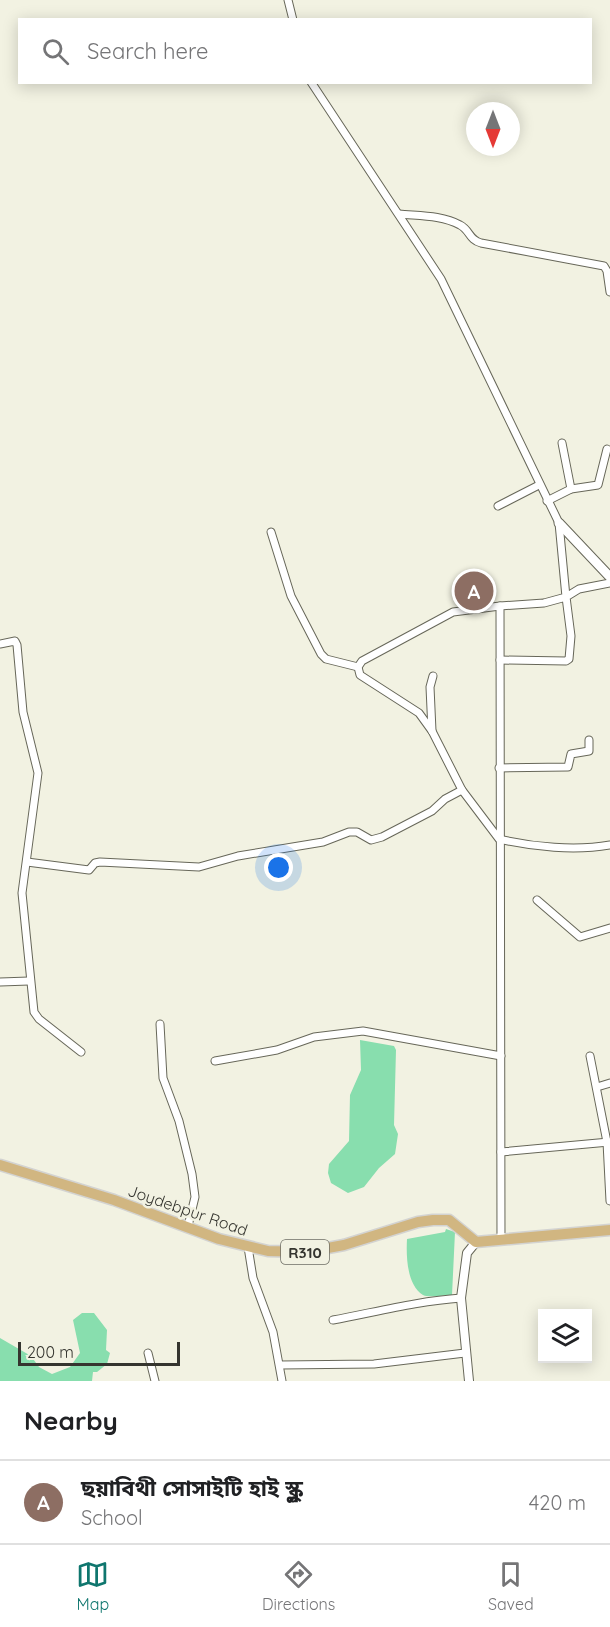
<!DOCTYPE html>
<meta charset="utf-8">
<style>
body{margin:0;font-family:Quicksand,"Noto Sans Bengali",sans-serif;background:#f6f6f6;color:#202124}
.controls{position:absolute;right:18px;bottom:18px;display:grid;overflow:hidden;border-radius:0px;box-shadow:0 3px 15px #0003}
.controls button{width:54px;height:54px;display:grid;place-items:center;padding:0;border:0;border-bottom:2px solid #e0e0e0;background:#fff;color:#202124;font:30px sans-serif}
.compass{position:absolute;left:466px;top:102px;width:54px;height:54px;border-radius:50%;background:#fff;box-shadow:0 3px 15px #0003;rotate:180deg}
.scale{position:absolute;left:18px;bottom:15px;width:162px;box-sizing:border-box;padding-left:6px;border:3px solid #35352f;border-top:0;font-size:16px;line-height:21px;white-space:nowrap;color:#35352f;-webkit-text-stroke:4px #f2f2e2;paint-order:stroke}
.you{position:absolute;left:279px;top:868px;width:21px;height:21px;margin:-15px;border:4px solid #fff;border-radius:50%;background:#1a73e8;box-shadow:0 0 0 9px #1a73e833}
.badge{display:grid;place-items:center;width:39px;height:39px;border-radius:50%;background:#0f766e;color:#fff;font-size:20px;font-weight:700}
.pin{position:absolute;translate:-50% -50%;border:3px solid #fff;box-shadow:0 2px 6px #0006}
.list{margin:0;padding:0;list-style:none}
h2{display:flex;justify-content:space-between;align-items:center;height:78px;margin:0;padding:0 24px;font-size:26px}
h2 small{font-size:20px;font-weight:400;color:#757577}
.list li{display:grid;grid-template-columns:39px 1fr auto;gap:18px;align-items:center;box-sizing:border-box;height:84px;padding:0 24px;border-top:2px solid #e0e0e0}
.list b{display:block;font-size:22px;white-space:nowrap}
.list p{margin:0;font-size:20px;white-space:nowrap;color:#757577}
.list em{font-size:20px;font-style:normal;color:#757577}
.icon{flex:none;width:33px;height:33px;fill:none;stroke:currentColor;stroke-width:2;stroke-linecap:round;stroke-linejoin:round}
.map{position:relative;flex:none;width:610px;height:1381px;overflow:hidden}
.search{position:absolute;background:#fff;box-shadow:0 3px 15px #0003;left:18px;right:18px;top:18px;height:66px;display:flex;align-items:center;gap:15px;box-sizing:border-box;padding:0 21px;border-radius:0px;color:#757577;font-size:22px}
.sheet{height:162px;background:#fff}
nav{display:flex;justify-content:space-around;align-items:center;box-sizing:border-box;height:84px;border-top:2px solid #e0e0e0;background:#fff;font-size:16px;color:#757577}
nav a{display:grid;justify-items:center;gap:3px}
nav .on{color:#0f766e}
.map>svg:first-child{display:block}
</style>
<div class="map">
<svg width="610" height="1381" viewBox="0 0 610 1381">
<rect width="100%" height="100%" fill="#f2f2e2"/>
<g fill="#88deae">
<path d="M360 1040 394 1046 396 1050 394 1125 398 1134 395 1154 379 1168 364 1187 348 1193 331 1183 328 1173 329 1164 349 1141 350 1095 361 1070Z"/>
<path d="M446 1229 455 1232 452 1295C444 1295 429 1298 423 1295 407 1285 406 1257 407 1239L445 1232Z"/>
<path d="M82 1313H94L107 1330 106 1350 110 1353 107 1364 97 1372H93L92 1381H0V1338L31 1356 39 1367 52 1374 70 1367 80 1353 73 1320Z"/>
</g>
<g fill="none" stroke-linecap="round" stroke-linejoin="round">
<g stroke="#676759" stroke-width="9">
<g id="minor">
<path d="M288 0 293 20"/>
<path d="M311 82 441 279 559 523 566 597 544 603 500 606 501 1240"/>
<path d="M399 214C419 216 442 215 460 225 470 230 469 240 481 243L604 266 607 271 610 292"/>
<path d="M562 443 571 489"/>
<path d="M547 501 571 489 598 485 607 449"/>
<path d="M498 506 539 485"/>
<path d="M271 532 291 596 321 654 326 659 358 667"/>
<path d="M500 606 453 612 362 661 358 667 360 675 419 713 432 731 462 790 499 839C533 847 575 851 610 845"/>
<path d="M0 644 15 641 17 645 23 712 38 773 22 893 34 1012 39 1019 81 1052"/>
<path d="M500 660 566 661 569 659 571 636 566 597 579 589 610 583"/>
<path d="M432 731 430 687 433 676"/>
<path d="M499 768 568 767 571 754 589 751V740"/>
<path d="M27 862 89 870 95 863 100 862 199 867 238 856 323 842 349 832H357L371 840 382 837 432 811 445 799 462 790"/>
<path d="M537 900 580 937 610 928"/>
<path d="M0 982 29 981"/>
<path d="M160 1024 163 1078 179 1121 192 1174 195 1197 188 1226"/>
<path d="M590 1056 607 1142 610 1201"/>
<path d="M215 1061 277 1050 314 1037 363 1031 501 1056"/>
<path d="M597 1087 610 1083"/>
<path d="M501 1152 609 1142"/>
<path d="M248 1247 253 1278 273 1332 282 1381"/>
<path d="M333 1320C376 1312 418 1301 461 1298"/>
<path d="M148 1353 155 1381"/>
<path d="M280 1365 374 1364 465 1353"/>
</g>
</g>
<g stroke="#676759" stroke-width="10">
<path id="tertiary" d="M469 1381 461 1298 467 1253 476 1242"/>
</g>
<g stroke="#676759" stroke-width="11">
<path id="secondary" d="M559 523 610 577"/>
</g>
<g stroke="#d3d3d1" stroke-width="13">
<path id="primary" d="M0 1165 114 1200 219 1239 268 1251 306 1252 344 1245 418 1222 433 1220H449L476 1242 610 1230"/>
</g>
<use href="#minor" stroke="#fff" stroke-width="7"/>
<use href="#tertiary" stroke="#fff" stroke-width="8"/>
<use href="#secondary" stroke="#fff" stroke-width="9"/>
<use href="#primary" stroke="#d1b681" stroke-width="10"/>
</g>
<g text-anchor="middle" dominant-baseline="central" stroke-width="5" stroke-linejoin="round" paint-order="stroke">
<rect fill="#f2f2e2" stroke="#6e6e65" stroke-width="1.5" x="281" y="1240" width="48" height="24" rx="4.5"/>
<g font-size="15" font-weight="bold" fill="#35352f">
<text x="305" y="1252">R310</text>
</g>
<g font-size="16" fill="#35352f" stroke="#f2f2e2">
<text transform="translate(188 1210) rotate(19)">Joydebpur Road</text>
</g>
</g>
</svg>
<div class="controls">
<button><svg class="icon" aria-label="layers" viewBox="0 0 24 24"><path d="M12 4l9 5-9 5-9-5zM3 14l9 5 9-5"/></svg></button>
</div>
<svg class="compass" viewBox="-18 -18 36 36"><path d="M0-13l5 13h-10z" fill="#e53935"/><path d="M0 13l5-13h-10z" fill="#757577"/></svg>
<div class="scale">200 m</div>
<div class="you"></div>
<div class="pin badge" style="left:474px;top:591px;background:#8d6e63">A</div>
<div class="search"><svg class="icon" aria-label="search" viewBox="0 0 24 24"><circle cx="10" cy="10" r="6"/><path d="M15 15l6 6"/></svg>Search here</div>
</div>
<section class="sheet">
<h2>Nearby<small></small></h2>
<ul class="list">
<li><span class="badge" style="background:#8d6e63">A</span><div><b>ছয়াবিথী সোসাইটি হাই স্কুল</b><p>School</p></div><em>420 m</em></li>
</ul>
</section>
<nav>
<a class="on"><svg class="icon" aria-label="map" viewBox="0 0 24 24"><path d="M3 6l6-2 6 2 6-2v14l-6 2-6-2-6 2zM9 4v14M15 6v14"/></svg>Map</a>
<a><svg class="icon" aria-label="directions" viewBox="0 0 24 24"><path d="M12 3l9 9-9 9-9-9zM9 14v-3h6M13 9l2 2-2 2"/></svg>Directions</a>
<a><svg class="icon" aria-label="saved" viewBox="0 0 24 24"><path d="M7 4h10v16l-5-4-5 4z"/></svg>Saved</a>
</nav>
